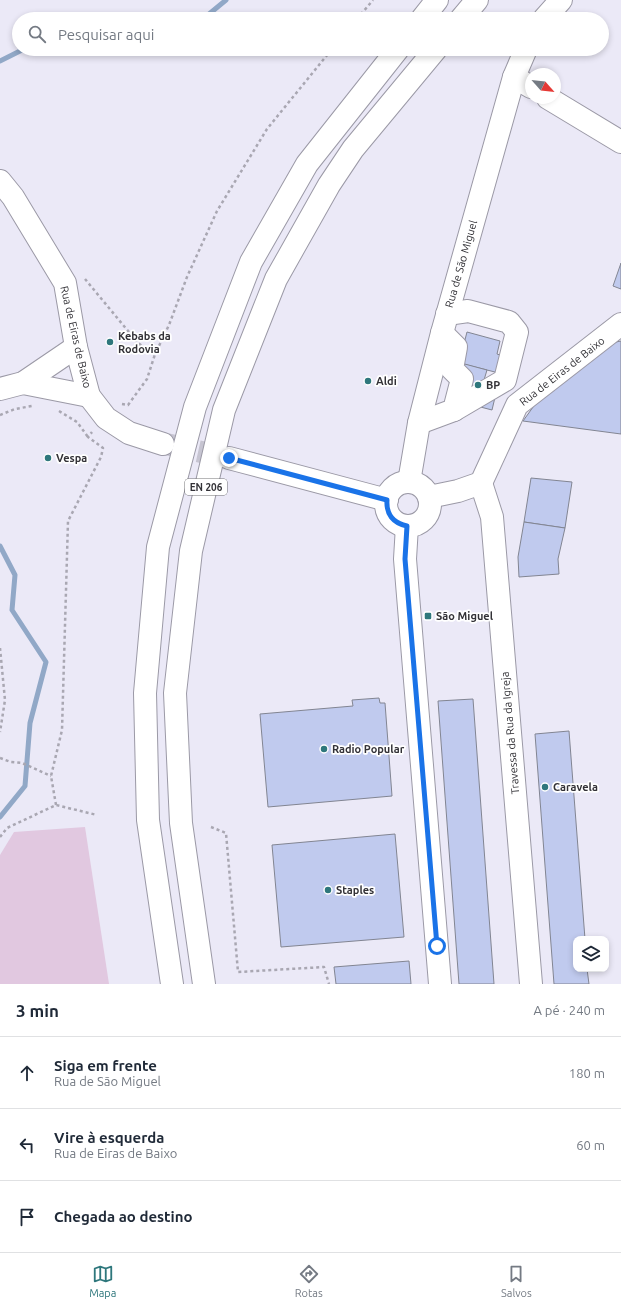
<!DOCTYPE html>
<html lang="pt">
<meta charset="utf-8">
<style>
body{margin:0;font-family:Ubuntu,sans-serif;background:#f6f6f7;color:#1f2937}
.controls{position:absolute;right:12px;bottom:12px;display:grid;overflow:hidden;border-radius:8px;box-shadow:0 2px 6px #0003}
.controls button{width:36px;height:36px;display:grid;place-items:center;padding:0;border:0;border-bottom:1px solid #e0e1e3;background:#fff;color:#1f2937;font:20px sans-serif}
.compass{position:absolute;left:525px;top:68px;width:36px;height:36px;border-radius:50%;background:#fff;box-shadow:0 2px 6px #0003;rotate:117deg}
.stop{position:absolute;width:12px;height:12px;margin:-9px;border:3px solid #1a73e8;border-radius:50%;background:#fff}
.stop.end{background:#1a73e8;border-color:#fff;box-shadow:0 1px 4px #0008}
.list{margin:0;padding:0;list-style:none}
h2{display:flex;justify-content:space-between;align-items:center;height:52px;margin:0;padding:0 16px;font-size:17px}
h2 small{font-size:13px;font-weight:400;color:#747a83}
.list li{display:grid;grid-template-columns:26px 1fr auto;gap:12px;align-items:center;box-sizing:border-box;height:72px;padding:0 16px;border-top:1px solid #e0e1e3}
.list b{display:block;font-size:15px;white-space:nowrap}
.list p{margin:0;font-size:13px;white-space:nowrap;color:#747a83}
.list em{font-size:13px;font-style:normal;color:#747a83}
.icon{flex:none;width:22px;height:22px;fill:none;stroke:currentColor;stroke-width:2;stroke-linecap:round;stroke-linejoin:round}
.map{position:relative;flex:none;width:621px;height:984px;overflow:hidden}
.search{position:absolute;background:#fff;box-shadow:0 2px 6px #0003;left:12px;right:12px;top:12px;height:44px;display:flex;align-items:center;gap:10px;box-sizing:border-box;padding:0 14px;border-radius:22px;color:#747a83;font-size:15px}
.sheet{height:268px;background:#fff}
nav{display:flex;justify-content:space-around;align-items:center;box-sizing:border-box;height:56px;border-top:1px solid #e0e1e3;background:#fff;font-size:11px;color:#747a83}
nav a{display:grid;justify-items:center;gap:2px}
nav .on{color:#2e777c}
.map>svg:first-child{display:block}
</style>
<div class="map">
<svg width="621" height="984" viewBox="0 0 621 984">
<rect width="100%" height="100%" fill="#ebe9f7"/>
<path fill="#e1c8e0" d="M85 827 109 984H0V855L14 832Z"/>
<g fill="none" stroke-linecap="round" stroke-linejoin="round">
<g stroke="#91a8c7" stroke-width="5">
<path d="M203 19 226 0"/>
<path d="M0 61 24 49"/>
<path d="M0 546 15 575 12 610 46 662 30 723 25 786 0 817"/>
</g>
</g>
<g fill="#c0caee" stroke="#828592">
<path d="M621 263V289L613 286Z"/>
<path d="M467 332 500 341 497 354 503 356 499 373 459 363Z"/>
<path d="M621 341V434L523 421 536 403 611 343Z"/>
<path d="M461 363 487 370 481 390 496 393 492 410 446 398Z"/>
<path d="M531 478 572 482 565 528 524 522Z"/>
<path d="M524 522 565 528 558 559 559 574 519 577 518 557Z"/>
<path d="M379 698 380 703H385L392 796 268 807 260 714 353 706 352 700Z"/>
<path d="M473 699 494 984H459L438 701Z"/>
<path d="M569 731 585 939H576V969H587L589 984H554L535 734Z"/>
<path d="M395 834 404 937 281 947 272 845Z"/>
<path d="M409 961 411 984H336L334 967Z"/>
</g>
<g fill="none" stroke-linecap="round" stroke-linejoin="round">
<path stroke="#c6c4d1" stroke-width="22" stroke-dasharray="22 11" stroke-linecap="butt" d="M166 444 229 458"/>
<g stroke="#9b99a6" stroke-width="24">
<g id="minor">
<path d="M514 77 531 87"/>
<path d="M548 98 621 142"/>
<path d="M0 181 13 197 65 283 76 347 89 396 106 418 129 433 163 444"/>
<path d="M447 314 468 311 509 322 517 332 505 380 454 410"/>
<path d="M23 383 89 396"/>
<path d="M0 389 23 383 76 347"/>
<path d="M419 423 454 410 462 379 452 369 456 347 442 333"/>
<path d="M229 458 387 500"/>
<path d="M481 483 492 517 531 984"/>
<path d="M429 497 458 491 481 483 517 405 621 324"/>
</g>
</g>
<g stroke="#9b99a6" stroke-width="24">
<g id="major">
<path d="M544 19 561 0"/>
<path d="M409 482 419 423 442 333 514 77 526 49"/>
<circle cx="408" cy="504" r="22"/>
<path d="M407 526 405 559 440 984"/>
</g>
</g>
<g stroke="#9b99a6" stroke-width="24">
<g id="highway">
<path d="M422 19 437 0"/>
<path d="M461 19 477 0"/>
<path d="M172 984 148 820 145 693 158 547 195 407 251 262 307 164 398 49"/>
<path d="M204 984 181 823 175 693 191 551 224 410 276 279 329 185 353 149 436 49"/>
</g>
</g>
<g stroke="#a9a7b2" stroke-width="2.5" stroke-dasharray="3 3" stroke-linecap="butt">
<path d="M357 19 373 0"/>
<path d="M85 279 138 343 148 350 158 348 169 325 187 277 217 211 267 129 332 49"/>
<path d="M122 404 128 405 147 379 157 348"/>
<path d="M59 411 77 422 88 437"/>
<path d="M0 415 15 409 32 406"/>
<path d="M0 648 5 700 0 732"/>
<path d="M0 758 11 762 22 763 51 776"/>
<path d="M56 805 51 776 62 730 68 521 101 457 103 448 88 437 92 432"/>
<path d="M211 827 226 833 238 972 324 967 329 984"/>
<path d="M0 837 7 828 56 805 97 815"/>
</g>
<use href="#minor" stroke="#fff" stroke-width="22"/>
<use href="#major" stroke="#fff" stroke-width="22"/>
<use href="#highway" stroke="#fff" stroke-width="22"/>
</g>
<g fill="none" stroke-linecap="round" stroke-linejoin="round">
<path stroke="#1a73e8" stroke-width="5" d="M229 458 387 500C386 514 393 523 407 526L405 559 437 946"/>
</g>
<g fill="#2e777c" stroke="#fff" stroke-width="1.5">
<circle cx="110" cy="342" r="4"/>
<circle cx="368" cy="381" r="4"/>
<circle cx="478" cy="385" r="4"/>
<circle cx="48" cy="458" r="4"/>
<rect x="424" y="612" width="8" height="8" rx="2"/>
<circle cx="324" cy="749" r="4"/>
<circle cx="545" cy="787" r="4"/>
<circle cx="328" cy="890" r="4"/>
</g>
<g text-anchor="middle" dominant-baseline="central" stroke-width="3.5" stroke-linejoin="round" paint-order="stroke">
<rect fill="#fff" stroke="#707073" stroke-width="1" x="185" y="479" width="42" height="16" rx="3"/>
<g font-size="10" font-weight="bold" fill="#333237">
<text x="206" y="487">EN 206</text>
</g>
<g font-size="11" fill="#333237" stroke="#fff">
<text transform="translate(461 264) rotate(-74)">Rua de São Miguel</text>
<text transform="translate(76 337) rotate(77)">Rua de Eiras de Baixo</text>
<text transform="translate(562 371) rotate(-38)">Rua de Eiras de Baixo</text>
<text transform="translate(510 733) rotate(-95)">Travessa da Rua da Igreja</text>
</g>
<g font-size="11" font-weight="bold" fill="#333237" stroke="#fff" text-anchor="start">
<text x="118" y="336">Kebabs da<tspan x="118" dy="13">Rodovia</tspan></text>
<text x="376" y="381">Aldi</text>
<text x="486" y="385">BP</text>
<text x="56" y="458">Vespa</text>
<text x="436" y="616">São Miguel</text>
<text x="332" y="749">Radio Popular</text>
<text x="553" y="787">Caravela</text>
<text x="336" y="890">Staples</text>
</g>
</g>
</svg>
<div class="controls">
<button><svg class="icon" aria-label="layers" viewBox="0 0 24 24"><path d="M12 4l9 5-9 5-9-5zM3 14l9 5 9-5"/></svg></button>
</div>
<svg class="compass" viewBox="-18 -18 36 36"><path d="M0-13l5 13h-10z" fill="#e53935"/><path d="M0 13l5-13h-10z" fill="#747a83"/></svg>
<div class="stop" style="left:437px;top:946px"></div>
<div class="stop end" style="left:229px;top:458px"></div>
<div class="search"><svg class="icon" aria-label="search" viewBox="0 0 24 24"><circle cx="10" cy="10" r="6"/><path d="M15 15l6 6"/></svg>Pesquisar aqui</div>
</div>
<section class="sheet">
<h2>3 min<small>A pé · 240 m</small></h2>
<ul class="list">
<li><svg class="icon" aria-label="ahead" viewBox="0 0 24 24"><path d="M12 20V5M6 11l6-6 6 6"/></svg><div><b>Siga em frente</b><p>Rua de São Miguel</p></div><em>180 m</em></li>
<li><svg class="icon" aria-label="left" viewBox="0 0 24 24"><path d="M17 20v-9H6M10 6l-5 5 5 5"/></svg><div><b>Vire à esquerda</b><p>Rua de Eiras de Baixo</p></div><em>60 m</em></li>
<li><svg class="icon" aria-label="arrive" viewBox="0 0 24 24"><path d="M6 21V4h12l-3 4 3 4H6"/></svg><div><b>Chegada ao destino</b></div></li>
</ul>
</section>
<nav>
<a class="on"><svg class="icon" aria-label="map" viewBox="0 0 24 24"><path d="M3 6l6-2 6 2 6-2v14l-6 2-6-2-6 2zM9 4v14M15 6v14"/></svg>Mapa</a>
<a><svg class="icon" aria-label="directions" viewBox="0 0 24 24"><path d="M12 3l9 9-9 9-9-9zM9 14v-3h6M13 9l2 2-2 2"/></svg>Rotas</a>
<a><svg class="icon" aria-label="saved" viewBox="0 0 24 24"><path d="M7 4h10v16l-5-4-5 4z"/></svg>Salvos</a>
</nav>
